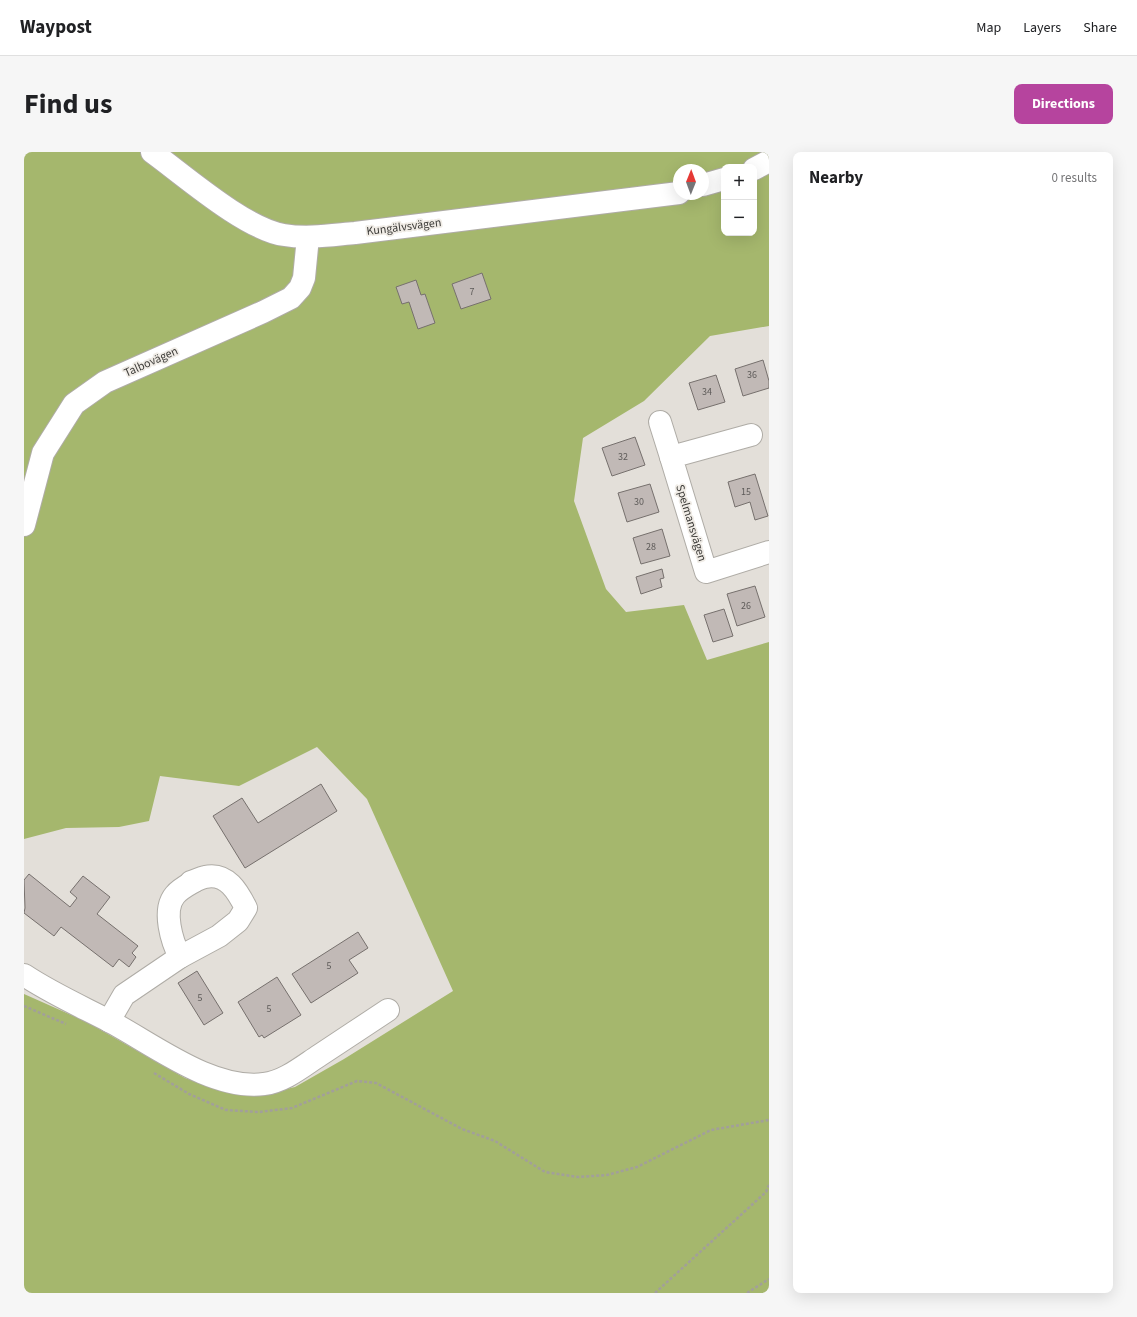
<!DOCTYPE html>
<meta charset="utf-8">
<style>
body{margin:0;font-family:"Source Sans 3",sans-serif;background:#f6f6f6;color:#202124}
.controls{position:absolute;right:12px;top:12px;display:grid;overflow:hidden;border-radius:8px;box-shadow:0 4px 16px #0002}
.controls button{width:36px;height:36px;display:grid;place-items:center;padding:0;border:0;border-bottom:1px solid #e0e0e0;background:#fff;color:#202124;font:20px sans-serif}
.compass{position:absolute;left:649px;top:12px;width:36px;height:36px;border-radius:50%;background:#fff;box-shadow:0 4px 16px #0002;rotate:1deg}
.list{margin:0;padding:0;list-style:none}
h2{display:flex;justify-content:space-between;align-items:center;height:52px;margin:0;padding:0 16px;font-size:17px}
h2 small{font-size:13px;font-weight:400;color:#757577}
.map{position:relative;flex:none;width:745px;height:1141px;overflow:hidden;border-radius:8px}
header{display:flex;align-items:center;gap:24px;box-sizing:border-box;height:56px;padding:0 20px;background:#fff;border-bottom:1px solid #e0e0e0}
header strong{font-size:19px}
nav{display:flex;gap:22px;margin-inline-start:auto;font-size:14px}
.intro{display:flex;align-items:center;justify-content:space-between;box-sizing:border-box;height:96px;padding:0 24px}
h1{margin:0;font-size:28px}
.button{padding:10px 18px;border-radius:8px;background:#b6449e;color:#fff;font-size:14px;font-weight:700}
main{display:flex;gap:24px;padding:0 24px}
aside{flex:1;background:#fff;border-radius:8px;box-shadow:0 4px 16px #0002}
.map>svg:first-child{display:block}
</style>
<header>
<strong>Waypost</strong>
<nav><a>Map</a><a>Layers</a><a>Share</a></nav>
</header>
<div class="intro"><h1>Find us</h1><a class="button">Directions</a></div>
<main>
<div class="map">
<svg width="745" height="1141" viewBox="0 0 745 1141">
<rect width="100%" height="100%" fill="#e3dfd9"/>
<path fill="#a5b76d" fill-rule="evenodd" d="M0 0H745V174L686 184 620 249 559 286 550 349 582 437 602 460 660 453 683 508 745 490V1141H0V842L63 870 161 926 208 940 245 941 271 935 320 907 429 839 343 647 293 595 215 634 136 624 125 669 95 675 42 676 0 687ZM700 15H730V81H700ZM655 18H679V42H655Z"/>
<g fill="#c1b9b6" stroke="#76706d">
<path d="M458 121 467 147 437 157 428 132Z"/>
<path d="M392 128 397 143 401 142 411 171 394 177 385 150 378 152 372 135Z"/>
<path d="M739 208 745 229V236L719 244 711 217Z"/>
<path d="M692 223 701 250 674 258 665 231Z"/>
<path d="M611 285 621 313 588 324 578 296Z"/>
<path d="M731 322 744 364 731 368 726 350 711 355 704 330Z"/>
<path d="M626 332 635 360 603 370 594 341Z"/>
<path d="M638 377 646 404 617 412 609 386Z"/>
<path d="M638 417 640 426 636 427 638 435 617 442 612 425Z"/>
<path d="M731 434 741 465 713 474 703 442Z"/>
<path d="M700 457 709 484 689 490 680 463Z"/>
<path d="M297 632 313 659 221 716 189 664 218 646 234 671Z"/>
<path d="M5 722 46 755 53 746 46 740 59 724 86 745 73 762 114 794 108 801 112 805 105 815 95 807 89 815 37 775 30 784 0 761 1 756 0 728Z"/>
<path d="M334 780 344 796 325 808 334 821 287 851 268 822Z"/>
<path d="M173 819 199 861 180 873 154 831Z"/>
<path d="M253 825 277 863 240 886 238 883 235 885 214 850Z"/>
</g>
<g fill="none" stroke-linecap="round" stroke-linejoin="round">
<g stroke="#afaca6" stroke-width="24">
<g id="minor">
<path d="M128 0C161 24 221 77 260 83 283 87 308 83 331 81L655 41"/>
<path d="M730 17 745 9"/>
<path d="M679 33 700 27"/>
<path d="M636 270 647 305"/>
<path d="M727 283 647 305 682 420 745 400"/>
<path d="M0 373 19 301 50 252 81 230 239 160 267 146 276 136 280 126 284 85"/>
<path d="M156 805C148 790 138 758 151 743 156 737 162 734 169 730"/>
<path d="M0 823C27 841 56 854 85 869 129 892 188 939 240 932 260 930 279 914 296 903 319 888 341 873 364 858"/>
<path d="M85 869 100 843 156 805 195 784 214 769 222 756C214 740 203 720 181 725 176 726 171 729 167 730"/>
</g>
</g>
<g stroke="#a29f9a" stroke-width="2.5" stroke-dasharray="3 2" stroke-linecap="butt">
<path d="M0 854 42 872"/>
<path d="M130 921 165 942 202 958 235 960 268 956 333 929 352 931 438 977 471 989 521 1020 554 1025 583 1023 613 1015 687 978 745 968"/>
<path d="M631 1141 742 1040 745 1033"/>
<path d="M723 1141 745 1127"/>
</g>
<use href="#minor" stroke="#fff" stroke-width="22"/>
</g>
<g text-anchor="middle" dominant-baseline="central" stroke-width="3.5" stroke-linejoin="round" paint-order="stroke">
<g font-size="10" fill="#5d5a58">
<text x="448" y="140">7</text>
<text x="728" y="223">36</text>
<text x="683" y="240">34</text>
<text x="599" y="305">32</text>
<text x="722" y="340">15</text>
<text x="615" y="350">30</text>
<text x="627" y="395">28</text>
<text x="722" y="454">26</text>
<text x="305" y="814">5</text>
<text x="176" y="846">5</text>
<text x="245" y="857">5</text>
</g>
<g font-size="12" fill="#3c3b38" stroke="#f0ece6">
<text transform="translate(380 75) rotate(-7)">Kungälvsvägen</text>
<text transform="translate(127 210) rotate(-24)">Talbovägen</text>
<text transform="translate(667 371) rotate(73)">Spelmansvägen</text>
</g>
</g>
</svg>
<div class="controls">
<button>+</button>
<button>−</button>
</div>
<svg class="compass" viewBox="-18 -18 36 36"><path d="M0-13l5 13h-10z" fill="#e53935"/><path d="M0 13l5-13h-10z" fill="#757577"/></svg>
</div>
<aside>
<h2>Nearby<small>0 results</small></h2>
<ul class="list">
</ul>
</aside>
</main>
